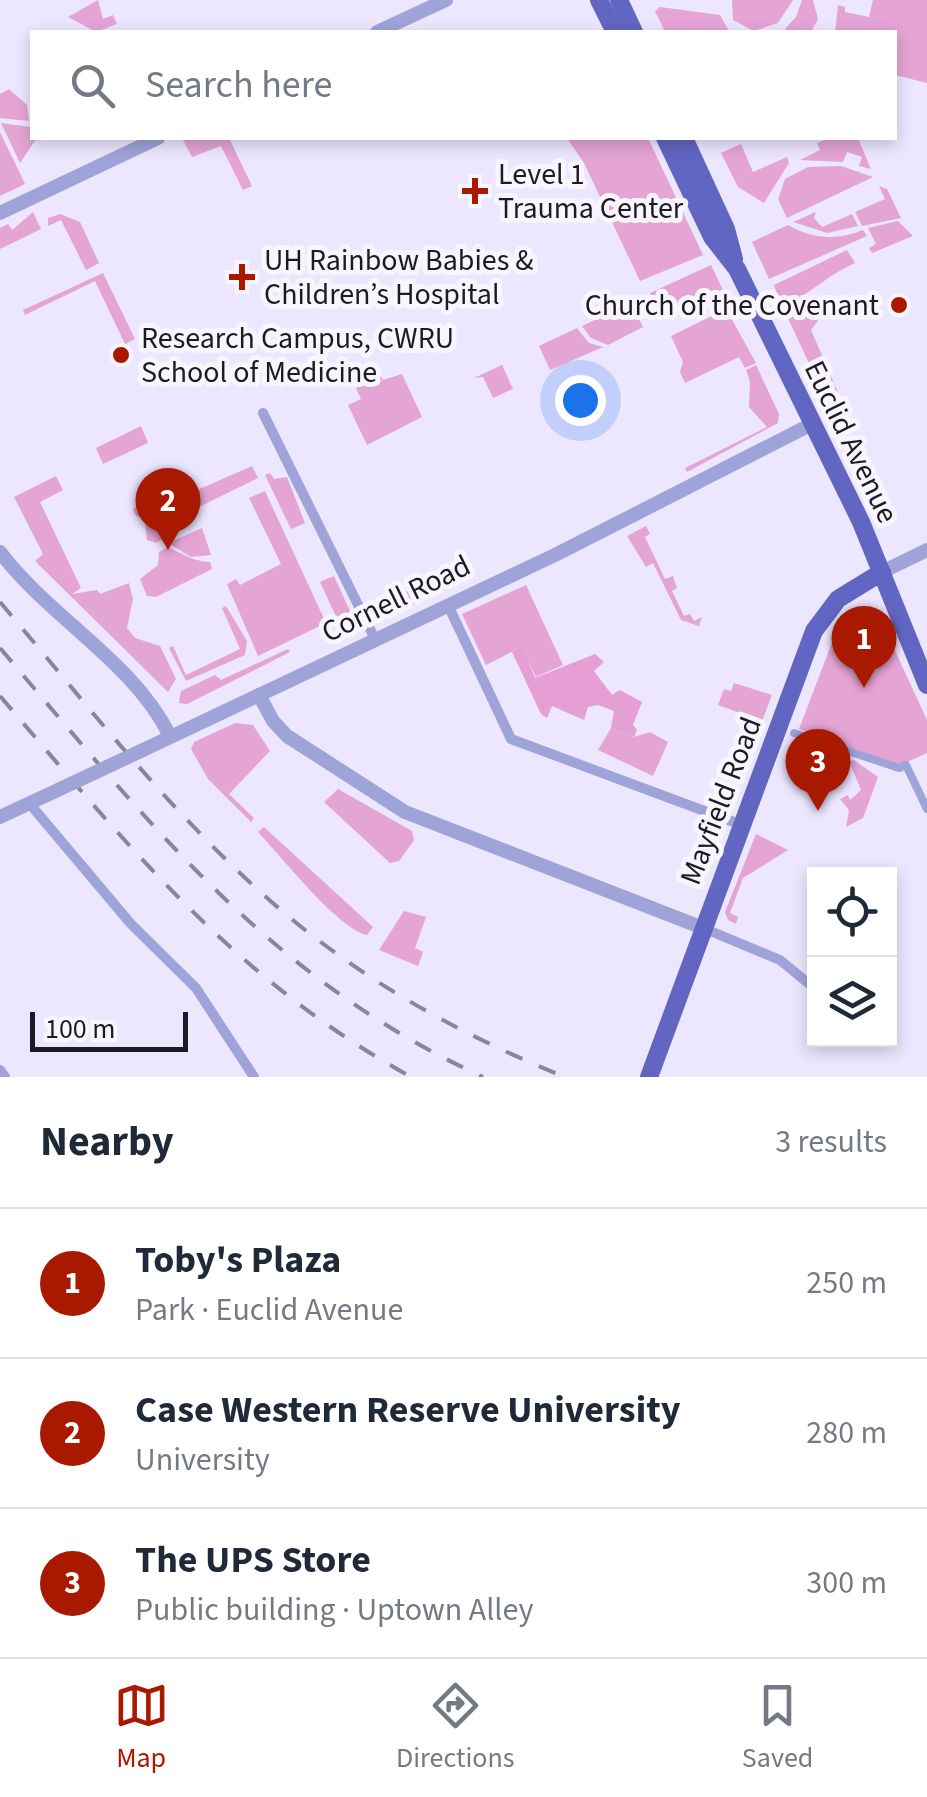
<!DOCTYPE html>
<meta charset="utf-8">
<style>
body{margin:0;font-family:"Source Sans 3",sans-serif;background:#f2f2f3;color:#1f2937}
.controls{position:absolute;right:30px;bottom:30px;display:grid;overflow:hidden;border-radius:0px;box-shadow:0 5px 15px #0003}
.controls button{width:90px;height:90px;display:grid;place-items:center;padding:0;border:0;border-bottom:2px solid #e0e1e3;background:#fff;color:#1f2937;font:50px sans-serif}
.scale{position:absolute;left:30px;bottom:25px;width:158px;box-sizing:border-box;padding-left:10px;border:5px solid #1d1a25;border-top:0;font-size:28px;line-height:35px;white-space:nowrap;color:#1d1a25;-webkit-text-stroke:8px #f8f6fc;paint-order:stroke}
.you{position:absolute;left:580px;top:400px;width:35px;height:35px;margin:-25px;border:8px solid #fff;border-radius:50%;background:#1a73e8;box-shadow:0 0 0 15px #1a73e833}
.badge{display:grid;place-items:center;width:65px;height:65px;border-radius:50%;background:#a91900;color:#fff;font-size:32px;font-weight:700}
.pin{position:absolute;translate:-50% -82px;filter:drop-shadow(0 2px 5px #0008)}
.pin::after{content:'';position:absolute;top:52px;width:35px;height:30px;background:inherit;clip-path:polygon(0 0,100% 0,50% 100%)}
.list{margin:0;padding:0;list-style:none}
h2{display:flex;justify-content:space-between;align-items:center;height:130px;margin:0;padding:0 40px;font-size:42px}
h2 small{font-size:32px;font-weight:400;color:#747a83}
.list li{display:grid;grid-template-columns:65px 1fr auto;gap:30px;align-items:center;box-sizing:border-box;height:150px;padding:0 40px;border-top:2px solid #e0e1e3}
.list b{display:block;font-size:38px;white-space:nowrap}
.list p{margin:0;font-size:32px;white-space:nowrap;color:#747a83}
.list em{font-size:32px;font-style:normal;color:#747a83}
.icon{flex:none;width:55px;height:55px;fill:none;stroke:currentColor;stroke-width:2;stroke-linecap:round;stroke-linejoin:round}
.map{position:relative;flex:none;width:927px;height:1077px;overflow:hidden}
.search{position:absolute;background:#fff;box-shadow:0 5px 15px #0003;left:30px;right:30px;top:30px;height:110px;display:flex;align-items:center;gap:25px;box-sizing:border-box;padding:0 35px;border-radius:0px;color:#747a83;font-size:38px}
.sheet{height:580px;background:#fff}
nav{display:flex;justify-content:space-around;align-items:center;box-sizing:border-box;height:140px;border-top:2px solid #e0e1e3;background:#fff;font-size:28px;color:#747a83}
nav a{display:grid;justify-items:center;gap:5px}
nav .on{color:#a91900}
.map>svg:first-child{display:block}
</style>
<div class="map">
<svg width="927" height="1077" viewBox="0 0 927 1077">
<rect width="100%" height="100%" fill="#ece6ff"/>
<g fill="#e4a4d4">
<path d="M98 0 103 19 113 15 117 24 96 32 68 17Z"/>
<path d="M732 0H793L778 23 754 31 733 20Z"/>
<path d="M802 0H813L818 19 811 32H788L785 29 796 17Z"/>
<path d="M873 0H927V83L895 75 894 32H835L838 5 845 7V12L869 17Z"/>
<path d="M660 7 720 15 729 31 665 32 655 11Z"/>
<path d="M9 89 27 105 29 121 0 118V94Z"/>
<path d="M1 123 31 127 32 138H37L20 163Z"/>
<path d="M0 132 25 184 0 196Z"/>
<path d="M189 138H229L252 186 243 190 221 146 192 157 183 140Z"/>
<path d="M567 138H648L703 255 640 281 584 163Z"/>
<path d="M829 138H858L871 169 859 166 862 157 847 152 843 162 800 160 820 150 817 143Z"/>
<path d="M741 144 753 172 787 157 789 163 764 203 738 187 721 153Z"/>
<path d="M841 166 873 177 787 218 778 199 785 179 808 167Z"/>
<path d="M879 186 887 189 901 218 862 226 855 212 885 199Z"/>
<path d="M33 212 41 229 0 249V228L8 224 12 230Z"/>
<path d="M816 212 814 218 822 227 852 214 858 226 827 233 793 222Z"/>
<path d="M60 214 80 222 99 263 86 270 61 220 48 226V218Z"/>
<path d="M898 221 913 236 872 253 869 248 876 244 868 228Z"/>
<path d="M788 225C812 239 837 241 863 230L867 236 769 279 752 242Z"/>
<path d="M847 250 855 263C824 277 811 294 782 307L774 285Z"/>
<path d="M711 265 723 290 662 319 650 293Z"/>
<path d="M103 273 135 339 125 344 95 281 25 315 23 310Z"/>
<path d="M812 299 821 302 825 311 811 330 842 402 830 408 785 312Z"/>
<path d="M631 303 643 327 608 345 591 338 582 326Z"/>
<path d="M726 309 756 363 745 368 739 357 685 383 680 372 683 362 671 336Z"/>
<path d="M577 328 589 343 603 347 550 370 539 346Z"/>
<path d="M502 365 513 389 493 398 483 377 474 378Z"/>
<path d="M756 365 779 414 778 423 687 472 685 468 767 427 749 407 750 382 746 370Z"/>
<path d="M402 374 422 417 367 445 348 405 361 399 356 388 380 375 383 380Z"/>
<path d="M141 426 148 443 103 464 96 448Z"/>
<path d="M252 466 258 478 199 507 190 505 186 495Z"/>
<path d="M270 473 274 479 287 477 305 523 291 529 265 475Z"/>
<path d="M56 476 63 490 40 502 81 588 72 594 97 590 100 594 129 583 133 599 127 628 135 638 160 646 176 679 168 692 35 561 43 554 14 497Z"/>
<path d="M183 483 185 488 176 492 175 502 143 518 136 516 133 510 140 501 136 493 145 490 150 499Z"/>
<path d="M265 491 326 623 258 656 227 584 236 579 240 585 281 564 249 498Z"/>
<path d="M177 508C183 525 173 534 156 543L147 540 145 522Z"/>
<path d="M646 526 650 534 645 537 665 579 673 576 677 588 672 591 684 616 690 614 694 621 702 617 699 626 681 620 653 563 646 567 627 536Z"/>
<path d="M202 528 211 555 191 557 168 543Z"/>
<path d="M166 548C177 548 187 561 210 562L212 569 156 597 147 596 140 579 158 565 159 552Z"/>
<path d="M462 567 469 575 465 580 385 618 371 607Z"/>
<path d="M334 576 356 624 345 636 320 582Z"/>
<path d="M526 585 563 665 536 677 521 647 486 665 462 614Z"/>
<path d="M226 606 247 641 245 655 186 681 169 648 173 646 186 675 240 649 222 608Z"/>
<path d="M866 610 878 614 927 720V753L898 766 799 729 836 632Z"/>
<path d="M288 649 290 652 187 704 179 703 181 691 215 675 221 680Z"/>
<path d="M734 683 772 695 762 721 718 705 724 689 731 691Z"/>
<path d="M235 723 253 725 270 751 229 794 254 818 251 822 208 779 191 749 194 742Z"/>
<path d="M611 728 634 737 650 732 668 742 653 776 598 750Z"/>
<path d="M854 760 878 777 863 818 846 827 849 810 840 799 848 795 850 800 861 790 849 761Z"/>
<path d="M338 789 412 831 414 840 399 861 390 863 324 802Z"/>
<path d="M264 827 373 927 367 935C337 928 282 857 258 832Z"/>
<path d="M756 834 788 850 743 878 730 913 738 917 736 924 728 920 725 912Z"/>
<path d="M404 911 426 917 415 948 423 952 418 966 379 950Z"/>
</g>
<path fill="#e59fd4" d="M522 646 535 678 595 654 604 662 594 671 612 695 620 690 642 702 633 725 637 730 634 737 611 728 614 711 598 705 588 707 584 720 552 706 547 718 541 714 512 652Z"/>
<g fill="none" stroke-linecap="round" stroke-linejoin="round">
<path stroke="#9ea4d8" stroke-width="8" d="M794 733 899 768 906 765 927 809"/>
<g stroke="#9ea4d8" stroke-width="10">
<path d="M263 413 375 639"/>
<path d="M448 605 511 739 742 825"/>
<path d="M29 803 131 924 196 988 254 1077"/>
<path d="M703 928 780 960 814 988"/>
<path d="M0 1070 5 1077"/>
</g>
<g stroke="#9ea4d8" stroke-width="14">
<path d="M377 32 446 0"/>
<path d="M0 213 158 138"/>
<path d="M0 552C51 619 132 660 170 736"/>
<path d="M882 572 927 550"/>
<path d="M259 695 273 721 287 736 405 812 703 928"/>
<path d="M143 750 557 554 812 424"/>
<path d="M0 817 60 789"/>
</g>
<g stroke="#6266c3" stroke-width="18">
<path d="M599 0 615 32"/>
<path d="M619 0 634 32"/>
<path d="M665 138 712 237 737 269 861 522 927 685"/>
<path d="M684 138 726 229 734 259"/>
<path d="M649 1077 814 631 838 599 882 572"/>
</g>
<g stroke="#8a8698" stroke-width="4" stroke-dasharray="18 18" stroke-linecap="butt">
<path d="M0 602C85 702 167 809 266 897 354 976 456 1033 565 1077"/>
<path d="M0 648C149 823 268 978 483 1077"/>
<path d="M0 696C129 847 234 979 411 1077"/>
</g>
<path stroke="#9ea4d8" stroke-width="14" d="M60 789 143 750"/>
</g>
<g fill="#a91900" stroke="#f8f6fc" stroke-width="4">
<path d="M470 176h10v10h10v10h-10v10h-10v-10h-10v-10h10z"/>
<path d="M237 262h10v10h10v10h-10v10h-10v-10h-10v-10h10z"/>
<circle cx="899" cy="305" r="10"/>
<circle cx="121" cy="355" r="10"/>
</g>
<g text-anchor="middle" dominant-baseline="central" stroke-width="10" stroke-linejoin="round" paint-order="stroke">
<g font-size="30" fill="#1d1a25" stroke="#f8f6fc" text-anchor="start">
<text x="498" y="174">Level 1<tspan x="498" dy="34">Trauma Center</tspan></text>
<text x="264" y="260">UH Rainbow Babies &amp;<tspan x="264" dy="34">Children’s Hospital</tspan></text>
<text x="879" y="305" text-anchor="end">Church of the Covenant</text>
<text x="141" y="338">Research Campus, CWRU<tspan x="141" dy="34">School of Medicine</tspan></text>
</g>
<g font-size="30" fill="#1d1a25" stroke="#f8f6fc">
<text transform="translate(851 442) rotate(64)">Euclid Avenue</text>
<text transform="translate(396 599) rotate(-26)">Cornell Road</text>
<text transform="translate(721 801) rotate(-69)">Mayfield Road</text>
</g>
</g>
</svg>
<div class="controls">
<button><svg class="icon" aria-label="locate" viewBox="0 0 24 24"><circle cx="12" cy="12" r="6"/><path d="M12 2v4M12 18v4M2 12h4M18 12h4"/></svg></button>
<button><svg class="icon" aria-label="layers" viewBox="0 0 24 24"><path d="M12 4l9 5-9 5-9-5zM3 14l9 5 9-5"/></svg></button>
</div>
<div class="scale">100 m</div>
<div class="you"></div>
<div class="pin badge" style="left:864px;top:688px">1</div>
<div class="pin badge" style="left:168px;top:550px">2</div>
<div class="pin badge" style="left:818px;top:811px">3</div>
<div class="search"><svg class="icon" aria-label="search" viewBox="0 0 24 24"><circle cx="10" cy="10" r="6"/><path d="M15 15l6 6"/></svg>Search here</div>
</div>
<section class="sheet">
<h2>Nearby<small>3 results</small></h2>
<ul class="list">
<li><span class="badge">1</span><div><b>Toby's Plaza</b><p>Park · Euclid Avenue</p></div><em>250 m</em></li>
<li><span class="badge">2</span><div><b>Case Western Reserve University</b><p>University</p></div><em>280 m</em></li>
<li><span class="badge">3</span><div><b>The UPS Store</b><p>Public building · Uptown Alley</p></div><em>300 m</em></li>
</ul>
</section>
<nav>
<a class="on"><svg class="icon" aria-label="map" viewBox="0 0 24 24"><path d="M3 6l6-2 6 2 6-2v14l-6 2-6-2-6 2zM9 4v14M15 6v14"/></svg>Map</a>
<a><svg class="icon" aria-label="directions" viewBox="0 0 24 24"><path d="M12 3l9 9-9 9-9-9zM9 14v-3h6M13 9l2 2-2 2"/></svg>Directions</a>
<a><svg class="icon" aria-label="saved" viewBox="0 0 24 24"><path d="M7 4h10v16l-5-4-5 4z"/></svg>Saved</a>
</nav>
